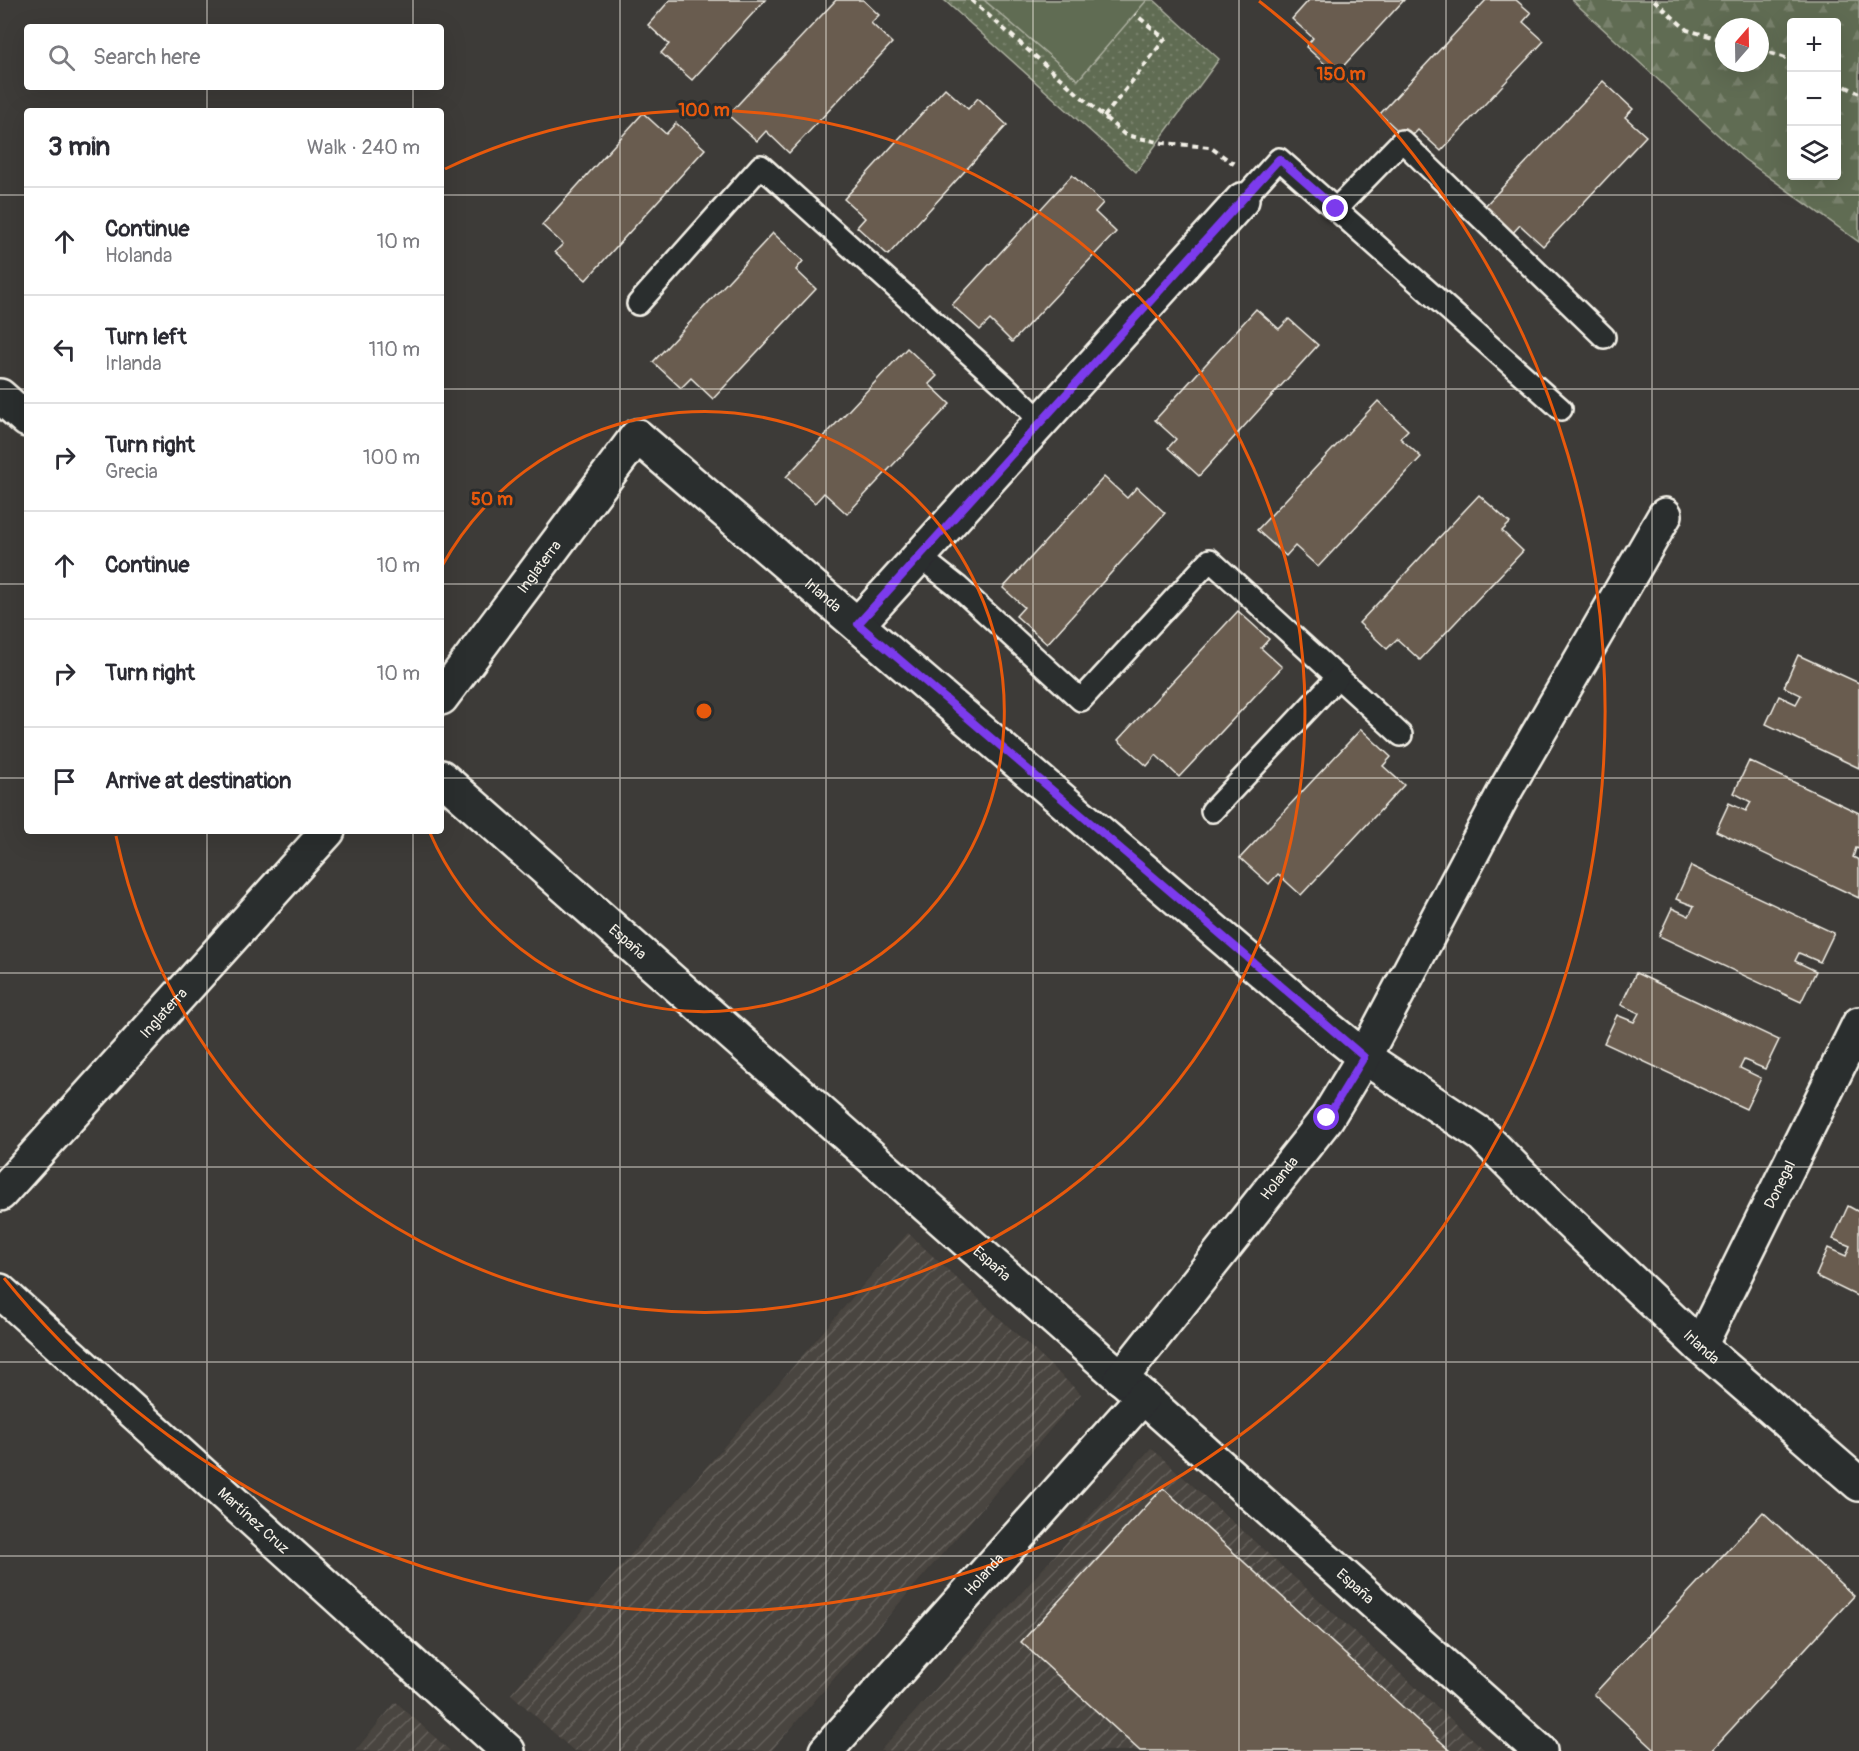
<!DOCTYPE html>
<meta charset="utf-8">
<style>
body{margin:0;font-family:Pangolin,sans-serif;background:#f2f2f3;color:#2b2b33}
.controls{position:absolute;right:18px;top:18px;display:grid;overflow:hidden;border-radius:6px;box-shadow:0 6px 24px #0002}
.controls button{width:54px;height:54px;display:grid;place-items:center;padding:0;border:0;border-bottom:2px solid #e1e1e2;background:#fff;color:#2b2b33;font:30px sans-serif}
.compass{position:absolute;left:1715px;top:18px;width:54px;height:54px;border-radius:50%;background:#fff;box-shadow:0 6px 24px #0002;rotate:20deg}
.stop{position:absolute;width:18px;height:18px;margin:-14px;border:4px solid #7c3aed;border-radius:50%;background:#fff}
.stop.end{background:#7c3aed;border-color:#fff;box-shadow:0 2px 6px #0008}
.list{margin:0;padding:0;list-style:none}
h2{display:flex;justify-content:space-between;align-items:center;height:78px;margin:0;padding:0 24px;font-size:26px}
h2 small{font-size:20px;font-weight:400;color:#7c7c81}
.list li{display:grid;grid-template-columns:39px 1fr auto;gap:18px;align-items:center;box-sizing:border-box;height:108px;padding:0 24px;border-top:2px solid #e1e1e2}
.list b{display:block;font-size:22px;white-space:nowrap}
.list p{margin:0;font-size:20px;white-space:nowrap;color:#7c7c81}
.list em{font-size:20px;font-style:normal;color:#7c7c81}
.icon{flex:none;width:33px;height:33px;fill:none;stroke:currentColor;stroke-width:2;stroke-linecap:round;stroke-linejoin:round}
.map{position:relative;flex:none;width:1859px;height:1751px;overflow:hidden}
.search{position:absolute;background:#fff;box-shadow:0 6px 24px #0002;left:24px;top:24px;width:420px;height:66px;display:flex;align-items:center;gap:15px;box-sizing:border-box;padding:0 21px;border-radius:6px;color:#7c7c81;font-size:22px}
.panel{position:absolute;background:#fff;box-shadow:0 6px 24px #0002;left:24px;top:108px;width:420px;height:726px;border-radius:6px}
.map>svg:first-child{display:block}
</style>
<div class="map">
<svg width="1859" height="1751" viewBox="0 0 1859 1751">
<defs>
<pattern id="industrial-furrows" width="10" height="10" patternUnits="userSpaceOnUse" patternTransform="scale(1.5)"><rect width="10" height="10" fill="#4a453f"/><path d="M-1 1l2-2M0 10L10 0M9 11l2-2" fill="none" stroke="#65605b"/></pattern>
<pattern id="grass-dots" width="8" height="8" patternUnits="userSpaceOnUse" patternTransform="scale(1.5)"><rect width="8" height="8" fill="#616c53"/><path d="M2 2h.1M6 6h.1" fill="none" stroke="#78816c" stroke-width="1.8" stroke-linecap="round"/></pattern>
<pattern id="forest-firs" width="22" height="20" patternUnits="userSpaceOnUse" patternTransform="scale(1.5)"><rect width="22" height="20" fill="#616c53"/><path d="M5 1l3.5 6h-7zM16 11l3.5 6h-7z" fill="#78816c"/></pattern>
</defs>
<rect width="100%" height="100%" fill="#3d3b38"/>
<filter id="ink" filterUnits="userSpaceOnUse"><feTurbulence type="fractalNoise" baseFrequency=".0167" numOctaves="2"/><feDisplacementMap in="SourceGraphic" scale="12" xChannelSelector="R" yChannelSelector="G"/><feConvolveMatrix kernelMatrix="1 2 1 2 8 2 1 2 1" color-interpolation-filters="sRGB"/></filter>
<g filter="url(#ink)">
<g fill="url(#industrial-furrows)">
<path d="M908 1233 1081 1394 771 1751H574L511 1694Z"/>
<path d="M1151 1448 1486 1751H880Z"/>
<path d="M396 1702 450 1751H355Z"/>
</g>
<path fill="url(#grass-dots)" stroke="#aaae9e" stroke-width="1.5" d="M944 0H1154L1219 59 1136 172Z"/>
<path fill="url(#forest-firs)" stroke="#aaae9e" stroke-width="1.5" fill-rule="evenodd" d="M1572 0H1859V242L1744 159ZM1792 22H1836V176H1792ZM1724 27H1760V63H1724Z"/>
<path fill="#616c53" stroke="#aaae9e" stroke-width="1.5" d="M984 0H1147L1078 80Z"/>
<g fill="#695c50" stroke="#f4f1e8" stroke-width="1.5">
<path d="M670 0H765L692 80 661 53 669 44 648 25Z"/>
<path d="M836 0H863L879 15 871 23 892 43 789 153 766 131 757 141 728 115Z"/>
<path d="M1309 0H1404L1336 74 1306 47 1313 38 1292 19Z"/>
<path d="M1486 0H1516L1531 13 1523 22 1544 41 1441 151 1418 130 1408 140 1380 114Z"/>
<path d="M1603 81 1633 109 1625 117 1646 136 1543 246 1520 225 1510 236 1482 209Z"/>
<path d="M945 88 968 109 978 98 1007 125 888 255 857 227 865 218 844 199Z"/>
<path d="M643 113 666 134 676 123 705 149 586 280 555 252 563 244 542 225Z"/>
<path d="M1072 175 1103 203 1095 212 1116 232 1012 342 990 320 980 330 952 305Z"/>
<path d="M773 233 803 261 796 270 816 289 713 399 691 378 681 388 653 362Z"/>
<path d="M1256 309 1279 329 1289 319 1318 345 1199 476 1168 448 1176 439 1155 420Z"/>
<path d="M907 348 937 376 929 384 950 404 847 514 824 493 815 503 786 477Z"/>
<path d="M1378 401 1408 430 1400 438 1421 457 1318 567 1295 546 1286 556 1257 530Z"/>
<path d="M1104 477 1127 498 1137 487 1165 513 1047 644 1016 616 1024 607 1003 588Z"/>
<path d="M1479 495 1510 523 1502 531 1523 551 1420 660 1397 639 1387 649 1359 623Z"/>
<path d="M1238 611 1269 639 1261 648 1282 667 1179 777 1156 755 1147 766 1118 740Z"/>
<path d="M1798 655 1859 683V768L1766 724 1779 696 1796 704 1801 695 1784 687Z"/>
<path d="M1361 729 1391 757 1383 766 1404 785 1301 895 1278 874 1269 884 1240 858Z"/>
<path d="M1749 761 1859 813V849L1856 848 1853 857 1859 860V898L1716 831 1729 803 1746 811 1751 802 1734 793Z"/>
<path d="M1691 866 1834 933 1820 962 1799 953 1795 961 1816 971 1801 1002 1659 936 1672 908 1689 916 1694 906 1676 899Z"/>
<path d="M1636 973 1779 1040 1765 1069 1744 1060 1740 1068 1761 1078 1746 1109 1604 1043 1617 1015 1634 1022 1639 1013 1621 1005Z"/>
<path d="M1848 1206 1859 1212V1297L1816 1276 1828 1248 1846 1256 1850 1246 1833 1239Z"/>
<path d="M1163 1488 1451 1751H1140L1021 1642Z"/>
<path d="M1763 1512 1854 1596 1711 1751H1656L1594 1694Z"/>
</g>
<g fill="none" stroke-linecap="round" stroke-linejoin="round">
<g stroke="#f4f1e8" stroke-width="26">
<g id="service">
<path d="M1242 200 1279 159 1561 409"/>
<path d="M1336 209 1402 141 1604 337"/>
<path d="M638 304 761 166 1004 385 1042 422"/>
<path d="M920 557 958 587 1081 700 1210 560 1401 735"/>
<path d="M1212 811 1338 677"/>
</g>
</g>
<g stroke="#f4f1e8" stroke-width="38">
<g id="minor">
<path d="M0 396 27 420"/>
<path d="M858 624 1242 200"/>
<path id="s1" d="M441 698 637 436 1328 1028 1364 1057 1482 1135 1548 1202 1700 1346 1859 1484"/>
<path id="s2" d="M441 777 1143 1397 1540 1751"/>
<path id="s3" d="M0 1194 328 831"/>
<path id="s4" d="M1700 1346 1859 1024"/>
<path id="s5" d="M1121 1378 1327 1118 1364 1057 1506 789 1665 515"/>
<path id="s6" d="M826 1751 1143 1397"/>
</g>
</g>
<g stroke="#f4f1e8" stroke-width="38">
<g id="tertiary">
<path id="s7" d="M0 1291 508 1751"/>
</g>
</g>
<g stroke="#f4f1e8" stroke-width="4" stroke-dasharray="6 4.5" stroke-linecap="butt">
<path d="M971 0 1125 135 1163 143 1210 147 1234 164"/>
<path d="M1654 0 1687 30 1724 40"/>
<path d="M1760 50 1792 60"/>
<path d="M1836 82 1859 93"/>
<path d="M1104 117 1165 39 1135 14"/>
</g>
<use href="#service" stroke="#2a2d2e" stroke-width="21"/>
<use href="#minor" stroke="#2a2d2e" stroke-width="33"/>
<use href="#tertiary" stroke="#2a2d2e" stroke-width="33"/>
</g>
</g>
<g fill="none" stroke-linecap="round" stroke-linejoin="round" filter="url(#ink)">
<path stroke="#7c3aed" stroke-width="8" d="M1327 1118 1364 1057 858 624 1279 159 1336 209"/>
</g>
<path fill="none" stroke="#f4f1e8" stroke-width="1.5" stroke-opacity="0.55" d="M207 0V27M413 0V27M620 0V1751M826 0V1751M1033 0V1751M1239 0V1751M1446 0V1751M1652 0V1751M207 87V111M413 87V111M0 195H27M441 195H1859M0 389H27M441 389H1859M0 584H27M441 584H1859M0 778H27M441 778H1859M207 831V1751M413 831V1751M0 973H1859M0 1167H1859M0 1362H1859M0 1556H1859"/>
<g fill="none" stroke="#e8590c" stroke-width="3">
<path d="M442 566A300 300 0 1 1 430 833"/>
<path d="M445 169A601 601 0 1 1 116 836"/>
<path d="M1259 1A901 901 0 1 1 4 1278"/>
</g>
<g text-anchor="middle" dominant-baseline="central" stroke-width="6" stroke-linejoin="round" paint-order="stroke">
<g font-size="15" fill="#f4f1e8" stroke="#2a2d2e">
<text stroke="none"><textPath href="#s1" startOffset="164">Inglaterra</textPath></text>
<text stroke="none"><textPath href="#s1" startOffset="572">Irlanda</textPath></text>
<text stroke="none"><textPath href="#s2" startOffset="249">España</textPath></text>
<text stroke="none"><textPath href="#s3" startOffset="244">Inglaterra</textPath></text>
<text stroke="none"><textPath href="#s5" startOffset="255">Holanda</textPath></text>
<text stroke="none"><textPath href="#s4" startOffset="180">Donegal</textPath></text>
<text stroke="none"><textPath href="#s2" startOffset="735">España</textPath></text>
<text stroke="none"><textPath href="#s1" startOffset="1730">Irlanda</textPath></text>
<text stroke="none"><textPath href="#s7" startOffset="342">Martínez Cruz</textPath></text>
<text stroke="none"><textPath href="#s6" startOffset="237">Holanda</textPath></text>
<text stroke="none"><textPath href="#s2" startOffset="1221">España</textPath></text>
</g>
</g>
<circle cx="704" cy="711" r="9" fill="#e8590c" stroke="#2a2d2e" stroke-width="3"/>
<g font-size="18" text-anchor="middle" font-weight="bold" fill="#e8590c" stroke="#2a2d2e" stroke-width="6" stroke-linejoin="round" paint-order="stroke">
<text x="1341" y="80">150 m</text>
<text x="704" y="116">100 m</text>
<text x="492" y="505">50 m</text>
</g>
</svg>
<div class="controls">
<button>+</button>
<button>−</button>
<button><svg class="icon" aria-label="layers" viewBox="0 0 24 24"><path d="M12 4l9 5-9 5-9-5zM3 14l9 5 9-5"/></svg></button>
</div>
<svg class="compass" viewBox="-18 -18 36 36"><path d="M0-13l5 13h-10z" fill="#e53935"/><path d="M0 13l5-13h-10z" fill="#7c7c81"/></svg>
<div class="stop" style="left:1327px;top:1118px"></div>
<div class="stop end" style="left:1336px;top:209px"></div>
<div class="search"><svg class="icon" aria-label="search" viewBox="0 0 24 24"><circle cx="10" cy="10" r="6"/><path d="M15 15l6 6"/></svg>Search here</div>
<section class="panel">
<h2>3 min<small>Walk · 240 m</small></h2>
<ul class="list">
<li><svg class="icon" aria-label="ahead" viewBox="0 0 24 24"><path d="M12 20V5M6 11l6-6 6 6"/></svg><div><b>Continue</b><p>Holanda</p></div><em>10 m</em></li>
<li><svg class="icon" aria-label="left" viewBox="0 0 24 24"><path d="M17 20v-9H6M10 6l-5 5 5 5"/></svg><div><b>Turn left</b><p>Irlanda</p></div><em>110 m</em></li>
<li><svg class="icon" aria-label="right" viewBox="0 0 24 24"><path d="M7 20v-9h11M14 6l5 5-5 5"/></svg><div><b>Turn right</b><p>Grecia</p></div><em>100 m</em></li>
<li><svg class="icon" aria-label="ahead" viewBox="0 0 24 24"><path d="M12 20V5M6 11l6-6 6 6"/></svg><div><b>Continue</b></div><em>10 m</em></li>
<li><svg class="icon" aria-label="right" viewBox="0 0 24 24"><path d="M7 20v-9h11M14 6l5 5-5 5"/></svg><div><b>Turn right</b></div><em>10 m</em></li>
<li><svg class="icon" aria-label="arrive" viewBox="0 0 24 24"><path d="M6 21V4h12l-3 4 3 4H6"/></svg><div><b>Arrive at destination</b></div></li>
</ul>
</section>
</div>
